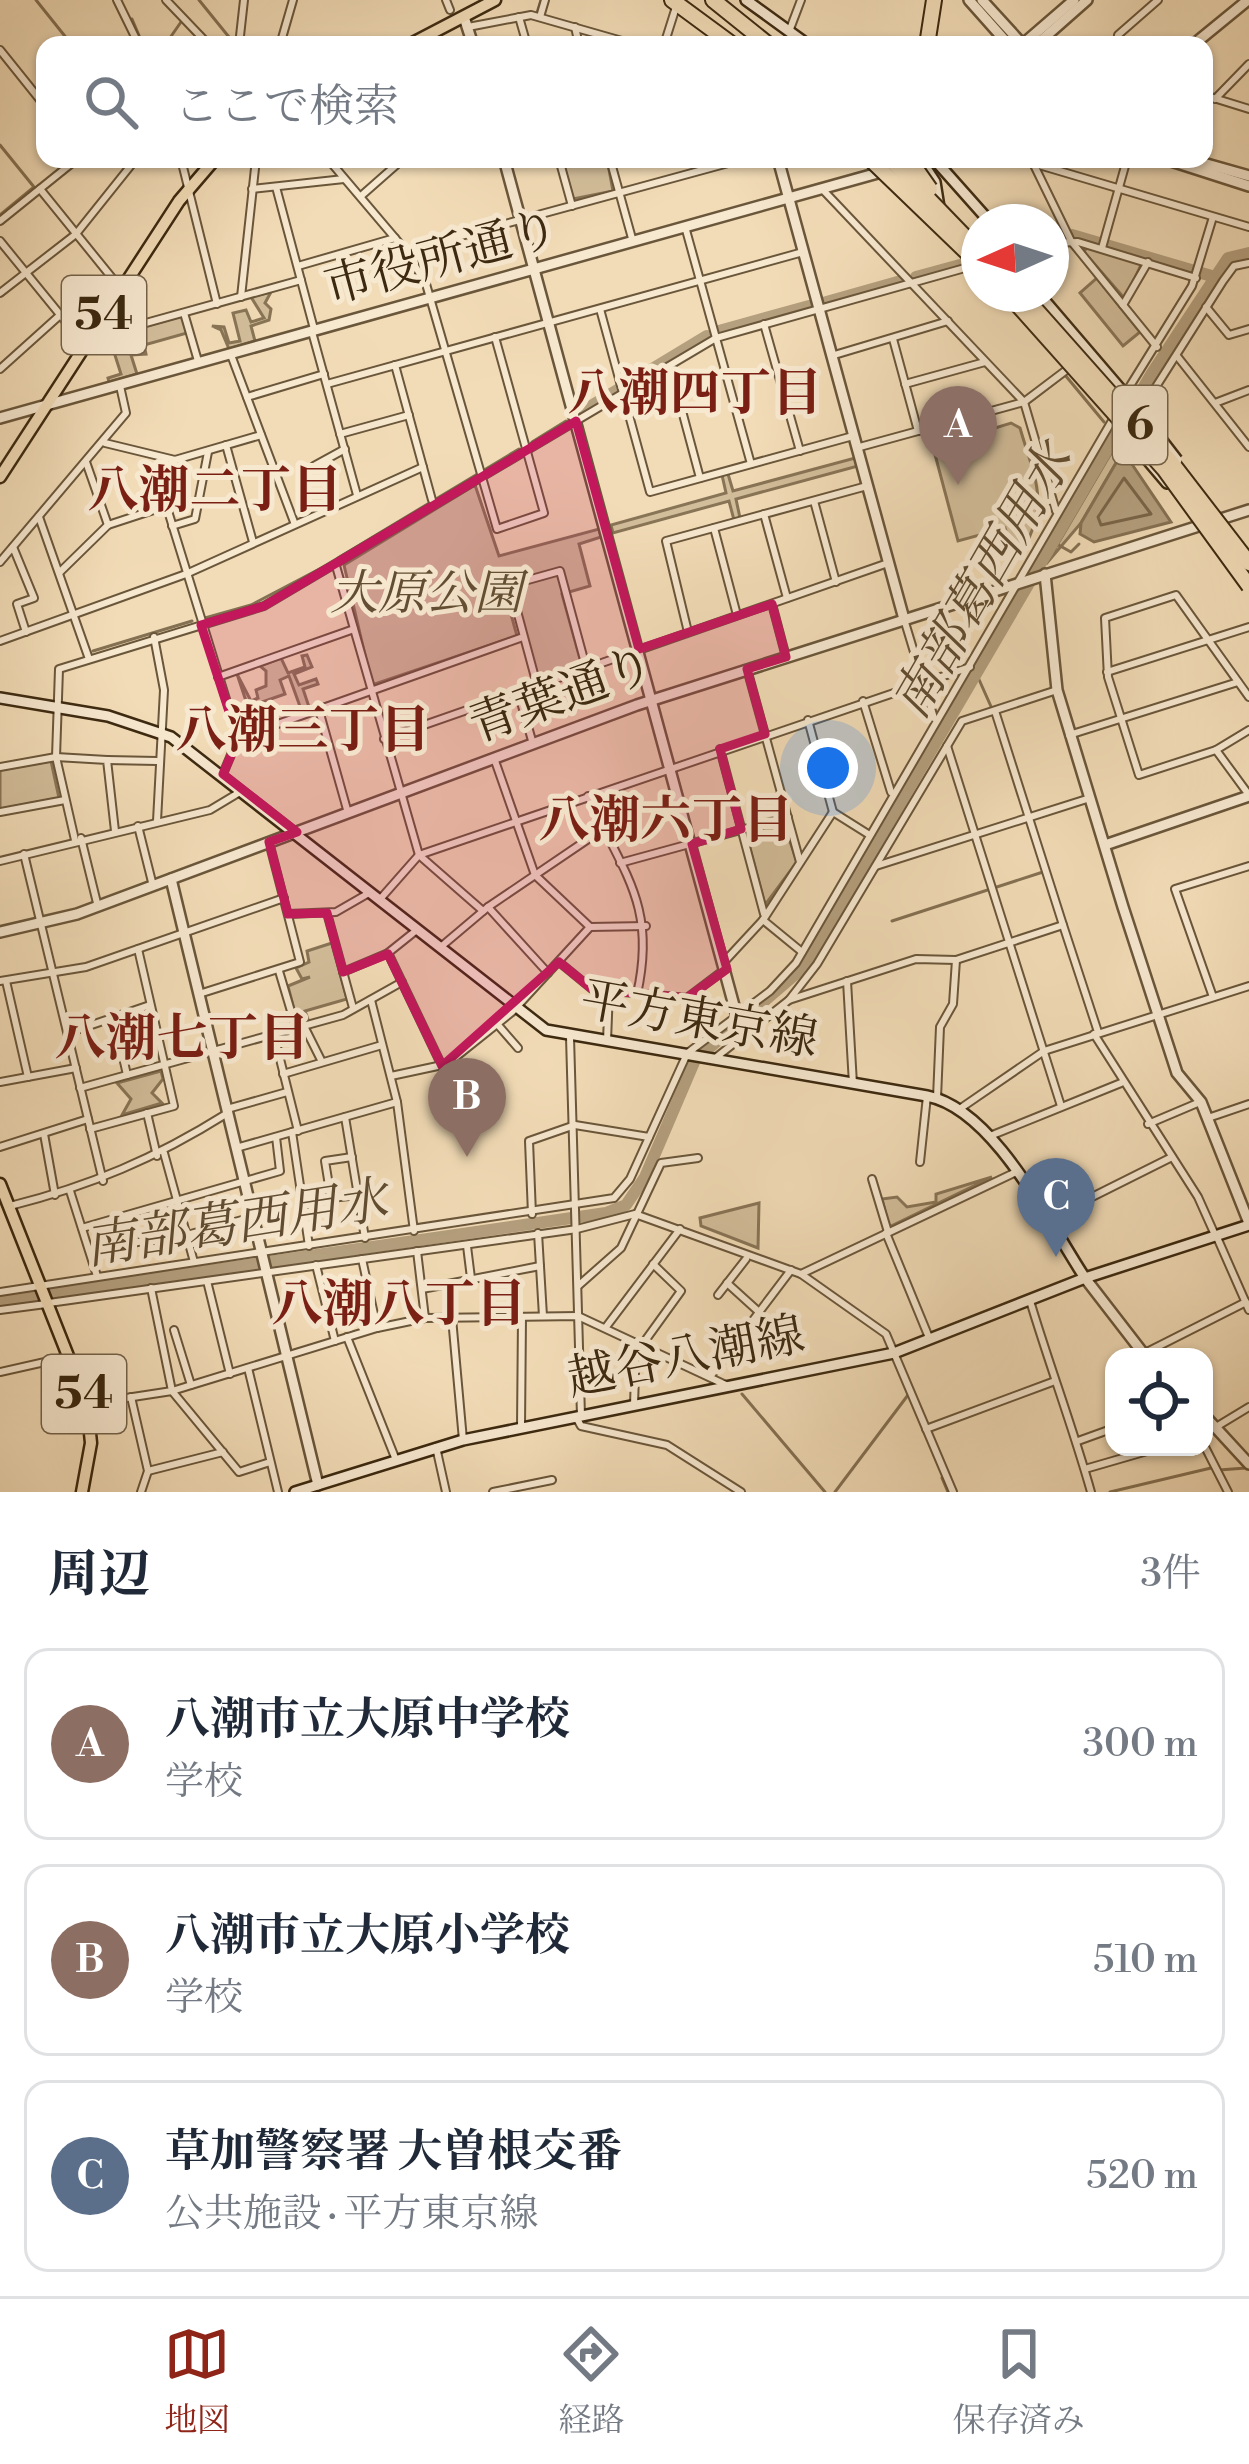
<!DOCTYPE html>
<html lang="ja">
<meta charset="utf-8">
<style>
body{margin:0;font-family:"Libre Bodoni","Noto Serif JP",serif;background:#f6f6f7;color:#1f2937}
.controls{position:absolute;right:36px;bottom:36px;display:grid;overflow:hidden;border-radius:24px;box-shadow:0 3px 9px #0004}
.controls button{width:108px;height:108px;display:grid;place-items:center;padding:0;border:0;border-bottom:3px solid #e0e1e3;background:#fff;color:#1f2937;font:60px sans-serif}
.compass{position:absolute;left:961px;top:204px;width:108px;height:108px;border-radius:50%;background:#fff;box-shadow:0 3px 9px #0004;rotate:267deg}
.you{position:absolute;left:828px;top:768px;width:42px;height:42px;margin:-30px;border:9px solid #fff;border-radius:50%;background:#1a73e8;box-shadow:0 0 0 18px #1a73e833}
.badge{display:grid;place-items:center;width:78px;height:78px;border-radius:50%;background:#8f2418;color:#fff;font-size:39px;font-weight:700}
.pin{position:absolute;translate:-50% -99px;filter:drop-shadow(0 3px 6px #0008)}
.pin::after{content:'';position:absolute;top:63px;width:42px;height:36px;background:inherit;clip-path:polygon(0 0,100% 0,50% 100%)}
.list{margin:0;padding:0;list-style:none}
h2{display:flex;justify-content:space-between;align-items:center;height:156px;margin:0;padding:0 48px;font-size:51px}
h2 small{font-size:39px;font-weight:400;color:#747a83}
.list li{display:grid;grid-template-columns:78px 1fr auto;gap:36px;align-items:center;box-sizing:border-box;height:192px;margin:0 24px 24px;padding:0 24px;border:3px solid #e0e1e3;border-radius:24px}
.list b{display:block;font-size:45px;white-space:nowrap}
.list p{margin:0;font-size:39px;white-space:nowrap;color:#747a83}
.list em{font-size:39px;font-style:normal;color:#747a83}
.icon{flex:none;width:66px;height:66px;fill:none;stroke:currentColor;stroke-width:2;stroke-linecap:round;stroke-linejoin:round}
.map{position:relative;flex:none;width:1249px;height:1492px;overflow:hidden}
.search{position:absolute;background:#fff;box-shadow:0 3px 9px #0004;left:36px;right:36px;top:36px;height:132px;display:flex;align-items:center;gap:30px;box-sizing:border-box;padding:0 42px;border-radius:24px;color:#747a83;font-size:45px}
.sheet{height:804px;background:#fff}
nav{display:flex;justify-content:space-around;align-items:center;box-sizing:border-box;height:168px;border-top:3px solid #e0e1e3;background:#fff;font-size:33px;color:#747a83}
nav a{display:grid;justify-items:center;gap:6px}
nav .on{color:#8f2418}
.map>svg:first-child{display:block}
</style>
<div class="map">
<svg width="1249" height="1492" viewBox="0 0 1249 1492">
<rect width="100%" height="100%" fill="#f2dcb7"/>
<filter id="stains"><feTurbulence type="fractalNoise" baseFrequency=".00167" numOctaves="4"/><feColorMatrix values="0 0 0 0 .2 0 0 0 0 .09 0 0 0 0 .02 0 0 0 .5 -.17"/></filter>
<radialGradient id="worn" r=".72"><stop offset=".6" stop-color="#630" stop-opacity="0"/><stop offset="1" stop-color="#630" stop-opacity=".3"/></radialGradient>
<g fill="#d3be9b" stroke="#887456" stroke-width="3">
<path d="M562 159H607L613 191 573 199Z"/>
<path d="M1087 247 1142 263 1125 299 1084 252Z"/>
<path d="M1097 278 1140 332 1123 346 1080 293Z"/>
<path d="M271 292 265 303 271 309 269 320 251 326 255 341 229 349 221 330 212 326 224 327 229 343 240 341 233 313 246 310 251 322 264 318 251 297Z"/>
<path d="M182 316 187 333 144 345 146 354 131 355 137 374 109 382 108 378 121 374 113 349 125 345 122 333Z"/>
<path d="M1011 423 1020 428C1034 477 1050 501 1024 548L1009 541 1005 528 958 541 933 447Z"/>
<path d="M1117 443 1123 451 1081 523 1046 564Z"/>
<path d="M855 458 858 466 736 499 740 518 734 520 729 501 613 533 611 525 726 493 722 475 728 474 733 491Z"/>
<path d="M475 485 499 556 599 529 601 537 579 544 590 586 562 594 582 666 539 681 511 582 503 585 517 636 372 685 344 565Z"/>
<path d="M307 655 312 667 294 674 299 685 316 679 318 684 303 689 310 710 302 712 289 676 280 680 285 694 248 707 237 674 251 701 258 698 256 690 266 686V671L260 666 281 658 288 673 305 667 302 656Z"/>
<path d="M51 761 59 798 0 809V770Z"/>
<path d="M783 821 797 862 765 905 746 834Z"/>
<path d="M332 943 347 999 305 1011 309 1022 298 1025 288 986 310 977 302 979 296 968 309 962 307 951Z"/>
<path d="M161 1071 163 1079 152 1093 162 1103 122 1115 131 1099 117 1083Z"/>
<path d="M992 1177 889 1227 882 1199 897 1197 907 1207 936 1202V1194Z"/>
<path d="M759 1203 758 1248 701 1226 700 1218Z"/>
</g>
<path fill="#b49f7e" stroke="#847052" stroke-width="3" d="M1123 451 1171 522 1094 542 1080 534 1081 523Z"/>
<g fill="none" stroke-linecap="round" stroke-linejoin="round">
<path stroke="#786447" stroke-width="3" d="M1124 478 1151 514 1101 525 1098 517Z"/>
<g stroke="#847052" stroke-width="3">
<path d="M36 0 72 45"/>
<path d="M199 0 233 42"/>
<path d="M537 13 541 0"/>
<path d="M132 19 143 45"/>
<path d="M165 45 181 22"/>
<path d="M0 145 34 187 0 215"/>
<path d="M1030 402 1065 375 1104 422"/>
<path d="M1111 430 1115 440"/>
<path d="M532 442 566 421"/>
<path d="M1055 543 1071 552 1079 544"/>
<path d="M338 558 519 449"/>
<path d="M205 618 251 605 329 564"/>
<path d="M93 651 192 621"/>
<path d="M977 675 993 711"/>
<path d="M892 921 1043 872"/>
<path d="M742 1394 825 1492"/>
<path d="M1219 1470 1246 1468"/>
<path d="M942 1478 948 1492"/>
<path d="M835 1492 908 1395"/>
<path d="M1110 1492 1211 1468"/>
</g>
<g stroke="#b49f7e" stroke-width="12">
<path d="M1072 235 1215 277"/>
<path d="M1051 240 1062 237"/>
<path d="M916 277 960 265"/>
<path d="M823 303 901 281"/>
<path d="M719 331 809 306"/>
<path d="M583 411 707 336"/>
<path d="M0 1301 606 1213 626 1205 645 1177 695 1060 805 966 1152 373 1228 258 1249 253"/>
</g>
<g stroke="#6a563a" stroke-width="10">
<g id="minor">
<path d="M117 0 139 45"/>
<path d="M166 0 209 45"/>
<path d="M446 0 450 10"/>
<path d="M519 17 527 45"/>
<path d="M540 17 545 0"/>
<path d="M468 27 531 15 636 45"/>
<path d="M575 27 579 45"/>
<path d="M790 29 801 0"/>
<path d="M239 45 244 0"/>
<path d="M280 45 293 0"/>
<path d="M664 45 676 7"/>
<path d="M1117 45 1118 35 1158 0"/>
<path d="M0 50 45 106"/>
<path d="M1204 95 1249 109"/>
<path d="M1215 99 1249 64"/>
<path d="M181 159 217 304"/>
<path d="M328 159 406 251 426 284 497 529 544 513 495 337"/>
<path d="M559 159 572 206"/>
<path d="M610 159 633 242"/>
<path d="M1019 159 1249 227"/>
<path d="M1033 163 1071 241 1157 347"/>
<path d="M276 187 314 329"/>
<path d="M40 189 121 289"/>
<path d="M252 189 344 179"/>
<path d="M824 191 1024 402 1056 511"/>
<path d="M361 196 403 159"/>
<path d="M0 221 77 159"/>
<path d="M686 230 751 464"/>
<path d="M0 241 84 344"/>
<path d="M1051 243 1078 242 1196 278"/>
<path d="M1102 248 1127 159"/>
<path d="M406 251 743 159"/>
<path d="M298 266 395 238"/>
<path d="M0 293 76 234 136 159"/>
<path d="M241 297 256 159"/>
<path d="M1123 305 1148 262"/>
<path d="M1206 307 1229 335 1249 329"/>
<path d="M600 309 650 492 853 436"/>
<path d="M184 313 198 361"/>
<path d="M764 324 800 451"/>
<path d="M92 332 99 336 301 280"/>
<path d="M312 332 357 495"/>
<path d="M893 339 918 431"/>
<path d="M231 355 294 522"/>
<path d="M831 356 948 321"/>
<path d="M1177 356 1249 447"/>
<path d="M395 365 432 500"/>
<path d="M670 366 700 478"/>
<path d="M0 369 59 316"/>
<path d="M327 384 803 252"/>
<path d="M905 384 985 362"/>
<path d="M1125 394 1192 286 1213 217"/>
<path d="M247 397 324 374"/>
<path d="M1215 403 1249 390"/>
<path d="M1140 412 1223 281 1234 266 1249 263"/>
<path d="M340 434 409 415"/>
<path d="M105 443 175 460 261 435"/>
<path d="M226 445 253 542"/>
<path d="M856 448 1024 402 1069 368"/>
<path d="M175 460 164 498 238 738 223 774"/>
<path d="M86 462 108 525 166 506"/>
<path d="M314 466 345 449"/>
<path d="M814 501 836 582"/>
<path d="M764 514 787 598"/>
<path d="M39 517 89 659"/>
<path d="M172 526 195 519 208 452"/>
<path d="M714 528 737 615"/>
<path d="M13 547 34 598 17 604 26 632"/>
<path d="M0 562 126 413 120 386"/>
<path d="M336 566 419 855 483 911"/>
<path d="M60 572 108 525"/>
<path d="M772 604 786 657"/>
<path d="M904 619 934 718"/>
<path d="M688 632 666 541 867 486"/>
<path d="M154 637 164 690 157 821"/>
<path d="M0 641 186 574 423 467"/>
<path d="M747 669 800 862"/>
<path d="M1107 672 1249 627"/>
<path d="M218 677 354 629"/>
<path d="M537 685 510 585 560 571 586 667"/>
<path d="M518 692 533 744"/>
<path d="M1249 697 1176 595 1105 618 1108 677 1139 775 1216 750 1249 730"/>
<path d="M863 701 891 792"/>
<path d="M319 710 348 813"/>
<path d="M995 711 1063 925"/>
<path d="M808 720 833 812"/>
<path d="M1069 735 1238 682"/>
<path d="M238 738 523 637"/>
<path d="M384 739 888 563"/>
<path d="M947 746 1061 1106"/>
<path d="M720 749 764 914"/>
<path d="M1216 750 1249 795"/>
<path d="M494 758 535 875 590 927"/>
<path d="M107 760 157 761"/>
<path d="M0 767 56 757 107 760 115 831"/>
<path d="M588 796C623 873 657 905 637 994"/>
<path d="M0 812 65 800"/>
<path d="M138 826 153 886"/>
<path d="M81 838 98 907"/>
<path d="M75 840 56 757 59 669 264 606 716 338 972 266"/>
<path d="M24 854 103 1181"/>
<path d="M0 861 210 810 240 792"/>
<path d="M620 863 788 817"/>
<path d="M876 866 1090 798"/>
<path d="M382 897 419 855 970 667"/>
<path d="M488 907 548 973"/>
<path d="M327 913 353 1008"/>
<path d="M288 914 336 912 369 893"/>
<path d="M763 920 802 952"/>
<path d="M418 929 388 953 442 1066"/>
<path d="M443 945 488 907 603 829"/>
<path d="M725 961 763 920 833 812 868 834"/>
<path d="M559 962 592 989 687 998 724 970"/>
<path d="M279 971 296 1028"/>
<path d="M343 972 388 953"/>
<path d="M0 981 86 967 284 898"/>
<path d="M6 981 28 1077"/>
<path d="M847 981 853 1084"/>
<path d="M199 994 300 962 269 842"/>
<path d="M1213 997 1175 889 1249 866"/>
<path d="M371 1000 397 1102 414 1231"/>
<path d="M789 1000 916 959 956 960 1063 925 1098 1032"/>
<path d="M114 1017 127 1075"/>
<path d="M498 1025 518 1048"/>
<path d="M304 1026 322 1062"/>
<path d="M68 1033 150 1005"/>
<path d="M1094 1034 1198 1197 1215 1235"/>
<path d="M274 1035 298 1131"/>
<path d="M570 1037 581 1416"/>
<path d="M607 1041 609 990"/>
<path d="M685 1055 770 991 796 963 1113 419"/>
<path d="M714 1059 789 1000 817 964 962 721 1057 690"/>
<path d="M283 1074 382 1045"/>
<path d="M391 1076 447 1064 512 1012 590 927 646 926"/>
<path d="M0 1082 76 1068"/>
<path d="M80 1088 343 1015 402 982"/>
<path d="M937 1098 940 1027 953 1004 956 960"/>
<path d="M961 1108 1044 1051 1249 986"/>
<path d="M227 1109 287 1092"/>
<path d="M147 1113 157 1156"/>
<path d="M345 1117 365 1238"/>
<path d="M1208 1118 1249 1104"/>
<path d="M1148 1124 1200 1102"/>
<path d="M90 1129 174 1106 138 949"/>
<path d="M292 1132 309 1246"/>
<path d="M44 1134 55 1195"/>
<path d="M990 1136 1121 1083"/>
<path d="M0 1147 88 1119"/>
<path d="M236 1148 397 1102"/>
<path d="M164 1153 194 1262"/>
<path d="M352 1157 325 1161 331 1198 358 1195"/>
<path d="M920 1162 927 1096"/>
<path d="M872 1179 888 1232"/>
<path d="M1028 1187 1052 1173"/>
<path d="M70 1191 97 1276"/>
<path d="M10 1206C90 1186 156 1158 226 1114"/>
<path d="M532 1214 529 1141 575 1125 649 1137"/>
<path d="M1050 1218 1172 1157"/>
<path d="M82 1228 280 1171 276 1137"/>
<path d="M538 1233 543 1316"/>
<path d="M886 1233 930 1340"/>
<path d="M1216 1235 1249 1310"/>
<path d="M467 1246 471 1278"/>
<path d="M89 1249 187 1235 253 1217"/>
<path d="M417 1251 425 1318"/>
<path d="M362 1259 377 1328"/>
<path d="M316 1265 335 1341"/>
<path d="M801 1274 1014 1173"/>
<path d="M207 1281 230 1374"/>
<path d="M727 1283 759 1312"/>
<path d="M578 1286 621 1248 661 1163 698 1158"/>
<path d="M151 1288 172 1391 239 1472 270 1462"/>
<path d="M422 1289 540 1266"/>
<path d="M0 1292 614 1198 630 1179 686 1056"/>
<path d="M718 1295 746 1259"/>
<path d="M49 1303 577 1229 635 1214 801 1274 886 1334 953 1492"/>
<path d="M1031 1304C1050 1367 1073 1428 1091 1492"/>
<path d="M0 1310 46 1304"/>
<path d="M452 1318 463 1440"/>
<path d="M606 1327 680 1229"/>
<path d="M174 1330 191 1385"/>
<path d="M347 1337 396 1460"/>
<path d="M642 1345 681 1291 653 1264"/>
<path d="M1143 1354 1246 1302"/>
<path d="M248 1368 278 1492"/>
<path d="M0 1372 67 1357"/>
<path d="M710 1377 791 1270"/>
<path d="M131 1397 148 1471 141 1492"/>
<path d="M87 1404 172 1391 377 1328 425 1318 578 1316 728 1386"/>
<path d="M634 1405 636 1343"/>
<path d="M576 1417 581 1426 667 1445 741 1492"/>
<path d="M521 1427 522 1317"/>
<path d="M1216 1427 1249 1407"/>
<path d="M926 1429 1055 1381"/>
<path d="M1078 1441 1114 1428"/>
<path d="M1204 1445 1228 1492"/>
<path d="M436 1447 446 1492"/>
<path d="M1085 1469 1161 1447"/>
<path d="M148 1471 223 1452"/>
<path d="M493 1492 552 1480"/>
</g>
</g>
<g stroke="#6a563a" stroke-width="14">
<g id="tertiary">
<path d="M969 0 1009 45"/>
<path d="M982 0 1023 45"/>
<path d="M464 17 473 45"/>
<path d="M1022 45 1074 0"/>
<path d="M1036 45 1087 0"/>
<path d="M1193 45 1248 0"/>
<path d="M504 159 736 1013"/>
<path d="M778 159 904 619"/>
<path d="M1165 159 1249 186"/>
<path d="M1189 159 1249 176"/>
<path d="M0 418 885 171"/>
<path d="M1045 574 1057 690 1123 907 1177 1073 1201 1102 1249 1223"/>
<path d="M1105 845 1249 796"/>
<path d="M171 879 318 1485"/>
<path d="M0 932 77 914 637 705 1249 510"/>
<path d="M1085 1278 1146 1357"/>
<path d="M1204 1415 1249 1464"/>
</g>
</g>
<g stroke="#3c2910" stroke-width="14">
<g id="secondary">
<path d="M746 0 808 45"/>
<path d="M920 159 935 182 939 207"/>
<path d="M934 159 990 222"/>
<path d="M1039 294 1140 412"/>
<path d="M1139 450 1167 483"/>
<path d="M0 698 108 716 171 737 546 1030 927 1096C994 1109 1048 1222 1085 1278"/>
<path d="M295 1492 463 1440 894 1353 1085 1278 1249 1225"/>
</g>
</g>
<g stroke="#3c2910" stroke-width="15">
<g id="primary">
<path d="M409 45 495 0"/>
<path d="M0 477 179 201 215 159"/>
<path d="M0 1184 87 1404 91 1443 82 1492"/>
</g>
</g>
<g stroke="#3c2910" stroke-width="18">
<g id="motorway">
<path d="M672 0 733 45"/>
<path d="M713 0 769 45"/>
<path d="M927 45 934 0"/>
</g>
</g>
<use href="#minor" stroke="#f7e8d0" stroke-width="6"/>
<use href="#tertiary" stroke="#f7e8d0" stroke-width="9"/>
<use href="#secondary" stroke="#f7e8d0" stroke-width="9"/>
<use href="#primary" stroke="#f2dcb7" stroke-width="10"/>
<use href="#motorway" stroke="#f2dcb7" stroke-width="14"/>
<g stroke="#3c2910" stroke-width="14" stroke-linecap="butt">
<path id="secondary-bridge" d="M1140 412 1177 460"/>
</g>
<g stroke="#3c2910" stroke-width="18" stroke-linecap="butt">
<g id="motorway-bridge">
<path d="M870 159 979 264"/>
<path d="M890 159 974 246"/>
<path d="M909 159 930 189"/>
<path d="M1008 294 1164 469 1249 586"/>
<path d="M1022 294 1172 463 1249 563"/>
</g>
</g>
<use href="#secondary-bridge" stroke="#f7e8d0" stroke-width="9"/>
<use href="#motorway-bridge" stroke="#f2dcb7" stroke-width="14"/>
</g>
<path fill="#c2185b" fill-opacity="0.2" stroke="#c2185b" stroke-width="9" stroke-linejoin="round" d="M576 421 639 649 772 604 786 657 747 669 765 734 720 749 741 829 692 844 727 969 687 998 592 989 559 962 442 1066 388 954 343 972 327 913 288 914 269 842 297 832 223 774 238 739 201 625 264 606Z"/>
<g text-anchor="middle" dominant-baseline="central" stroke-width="10" stroke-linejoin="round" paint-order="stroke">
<g fill="#f7e8d0" stroke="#74624a" stroke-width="3">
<rect x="62" y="276" width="84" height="78" rx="9"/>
<rect x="1113" y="386" width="54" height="78" rx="9"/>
<rect x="42" y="1355" width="84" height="78" rx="9"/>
</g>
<g font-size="45" font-weight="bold" fill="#3c2910">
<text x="104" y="315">54</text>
<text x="1140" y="425">6</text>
<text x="84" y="1394">54</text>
</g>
<g font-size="48" fill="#3c2910" stroke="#f7e8d0">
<text transform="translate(442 259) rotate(-15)">市役所通り</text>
<text transform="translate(562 696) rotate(-20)">青葉通り</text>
<text transform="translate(699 1021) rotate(10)">平方東京線</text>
<text transform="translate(686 1358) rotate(-11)">越谷八潮線</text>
</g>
<g font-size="48" font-style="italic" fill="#624e33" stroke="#f7e8d0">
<text x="426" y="595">大原公園</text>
</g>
<g font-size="51" font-weight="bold" fill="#7a1f14" stroke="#f7e8d0">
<text x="695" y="395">八潮四丁目</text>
<text x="215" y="492">八潮二丁目</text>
<text x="303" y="732">八潮三丁目</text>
<text x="666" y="822">八潮六丁目</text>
<text x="182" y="1040">八潮七丁目</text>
<text x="399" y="1306">八潮八丁目</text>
</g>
<g font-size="51" font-style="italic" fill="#604c31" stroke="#f7e8d0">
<text transform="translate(984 582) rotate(-60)">南部葛西用水</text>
<text transform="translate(236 1225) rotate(-9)">南部葛西用水</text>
</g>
</g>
<rect width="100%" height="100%" filter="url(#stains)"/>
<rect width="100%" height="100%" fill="url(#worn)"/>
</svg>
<div class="controls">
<button><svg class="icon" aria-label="locate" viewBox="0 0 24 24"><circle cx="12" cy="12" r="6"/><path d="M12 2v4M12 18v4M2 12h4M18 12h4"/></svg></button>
</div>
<svg class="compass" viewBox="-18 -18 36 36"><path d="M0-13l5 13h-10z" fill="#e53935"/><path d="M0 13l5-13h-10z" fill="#747a83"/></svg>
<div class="you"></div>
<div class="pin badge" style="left:958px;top:485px;background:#8d6e63">A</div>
<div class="pin badge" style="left:467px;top:1157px;background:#8d6e63">B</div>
<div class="pin badge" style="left:1056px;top:1257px;background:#5c6f8a">C</div>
<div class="search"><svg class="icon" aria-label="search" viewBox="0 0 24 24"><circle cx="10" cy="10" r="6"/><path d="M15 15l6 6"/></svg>ここで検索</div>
</div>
<section class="sheet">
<h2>周辺<small>3件</small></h2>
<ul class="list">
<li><span class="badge" style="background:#8d6e63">A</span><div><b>八潮市立大原中学校</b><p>学校</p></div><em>300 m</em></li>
<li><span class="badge" style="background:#8d6e63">B</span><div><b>八潮市立大原小学校</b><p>学校</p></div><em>510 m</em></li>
<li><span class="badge" style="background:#5c6f8a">C</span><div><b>草加警察署 大曽根交番</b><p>公共施設 · 平方東京線</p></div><em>520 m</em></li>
</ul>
</section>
<nav>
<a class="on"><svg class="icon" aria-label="map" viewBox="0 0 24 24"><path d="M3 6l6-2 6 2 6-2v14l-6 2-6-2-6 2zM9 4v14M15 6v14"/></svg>地図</a>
<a><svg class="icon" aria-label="directions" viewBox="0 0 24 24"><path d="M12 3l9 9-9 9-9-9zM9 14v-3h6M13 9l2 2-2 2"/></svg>経路</a>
<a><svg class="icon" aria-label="saved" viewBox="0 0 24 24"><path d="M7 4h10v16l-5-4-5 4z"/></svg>保存済み</a>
</nav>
